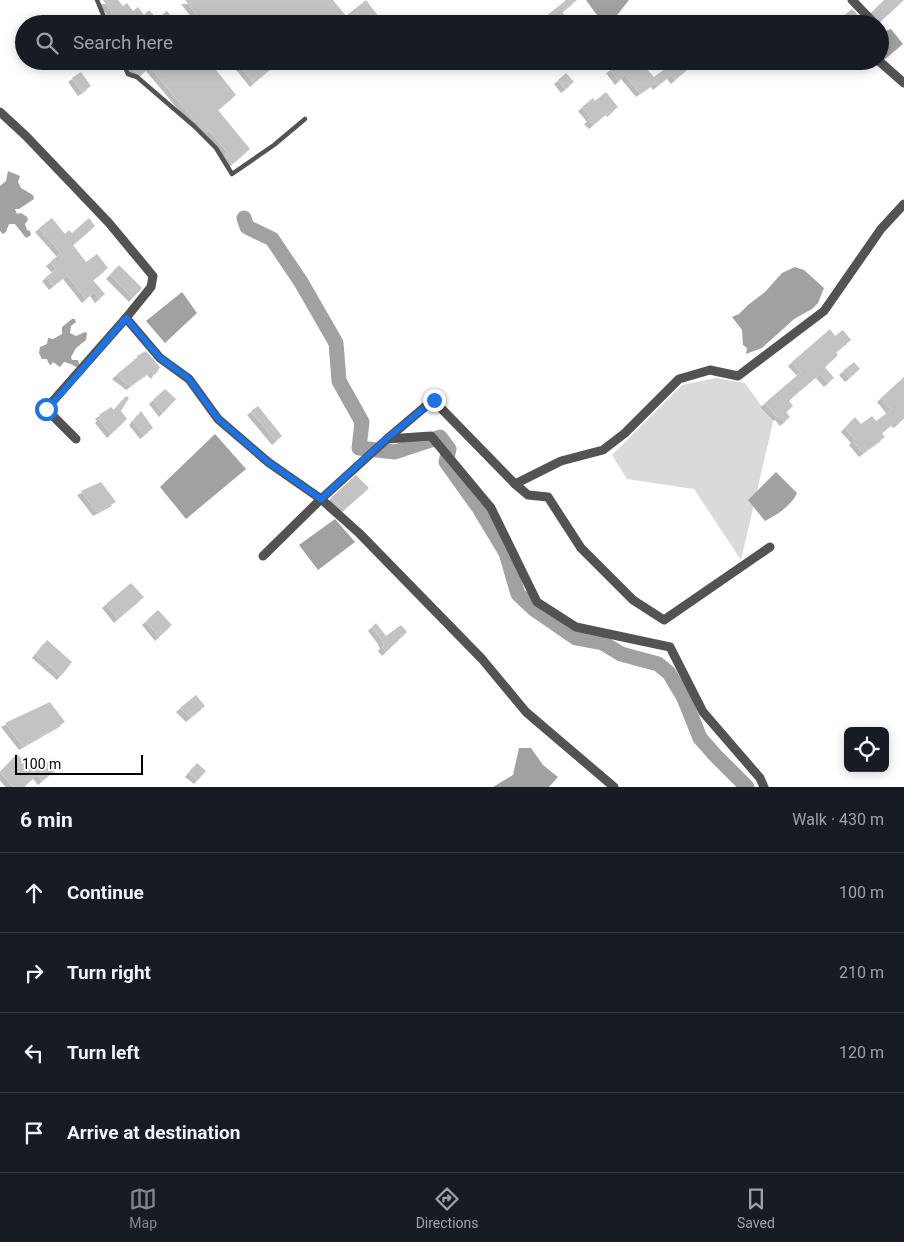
<!DOCTYPE html>
<meta charset="utf-8">
<style>
body{margin:0;font-family:Roboto,sans-serif;background:#242831;color:#f1f3f6}
.controls{position:absolute;right:15px;bottom:15px;display:grid;overflow:hidden;border-radius:8px;box-shadow:0 2px 12px #0003}
.controls button{width:45px;height:45px;display:grid;place-items:center;padding:0;border:0;border-bottom:1px solid #363941;background:#171b24;color:#f1f3f6;font:25px sans-serif}
.scale{position:absolute;left:15px;bottom:12px;width:128px;box-sizing:border-box;padding-left:5px;border:2px solid #000;border-top:0;font-size:14px;line-height:18px;white-space:nowrap;color:#000;-webkit-text-stroke:4px #fff;paint-order:stroke}
.stop{position:absolute;width:15px;height:15px;margin:-11px;border:4px solid #1a73e8;border-radius:50%;background:#fff}
.stop.end{background:#1a73e8;border-color:#fff;box-shadow:0 1px 5px #0008}
.list{margin:0;padding:0;list-style:none}
h2{display:flex;justify-content:space-between;align-items:center;height:65px;margin:0;padding:0 20px;font-size:21px}
h2 small{font-size:16px;font-weight:400;color:#9ea1a6}
.list li{display:grid;grid-template-columns:32px 1fr auto;gap:15px;align-items:center;box-sizing:border-box;height:80px;padding:0 20px;border-top:1px solid #363941}
.list b{display:block;font-size:19px;white-space:nowrap}
.list em{font-size:16px;font-style:normal;color:#9ea1a6}
.icon{flex:none;width:28px;height:28px;fill:none;stroke:currentColor;stroke-width:2;stroke-linecap:round;stroke-linejoin:round}
.map{position:relative;flex:none;width:904px;height:787px;overflow:hidden}
.search{position:absolute;background:#171b24;box-shadow:0 2px 12px #0003;left:15px;right:15px;top:15px;height:55px;display:flex;align-items:center;gap:12px;box-sizing:border-box;padding:0 18px;border-radius:28px;color:#9ea1a6;font-size:19px}
.sheet{height:385px;background:#171b24}
nav{display:flex;justify-content:space-around;align-items:center;box-sizing:border-box;height:70px;border-top:1px solid #363941;background:#171b24;font-size:14px;color:#9ea1a6}
nav a{display:grid;justify-items:center;gap:2px}
nav .on{color:#858687}
.map>svg:first-child{display:block}
</style>
<div class="map">
<svg width="904" height="787" viewBox="0 0 904 787">
<defs>
<filter id="shadow"><feDropShadow dx="-4" dy="4" stdDeviation="0" flood-color="#0004"/></filter>
</defs>
<rect width="100%" height="100%" fill="#fff"/>
<path fill="#dadada" d="M716 378 745 383 773 422 741 560 694 489 627 479 612 455 682 385Z"/>
<g fill="#a1a1a1">
<path d="M586 0H629L610 24C599 21 593 9 586 0Z"/>
<path d="M891 29 903 44 884 60 880 57V33Z"/>
<path d="M8 171 20 176 18 182 21 188 33 195 34 199 19 209H15L17 214 21 213 27 217 28 220 25 224 27 230 30 231 31 235 26 238 15 224H9L6 232 3 234 0 231V186L6 181Z"/>
<path d="M795 267 804 270 824 288 818 303 812 309 794 319 762 348 746 354 747 348 743 345 742 330 732 317 739 314 748 305 765 292 782 273Z"/>
<path d="M182 292 197 313 165 343 146 321Z"/>
<path d="M72 319H75L76 322 71 326 70 333 76 336 85 332 87 333 86 340 76 348 71 357 72 360H78L79 364 81 365 76 367 71 364 64 362 60 367 53 362 51 365 49 364 47 359H42L39 353 40 347 47 344 48 338 53 339 62 334V327Z"/>
<path d="M215 434 246 469 186 519 160 487Z"/>
<path d="M776 472 797 493C791 506 778 514 765 521L748 500Z"/>
<path d="M335 519 355 542 318 570 299 545Z"/>
<path d="M519 748H531L543 765 558 777 549 787H493L513 775Z"/>
</g>
<g fill="none" stroke-linecap="round" stroke-linejoin="round">
<path stroke="#a1a1a1" stroke-width="15" d="M244 218 247 227 272 239 301 282 336 343 339 381 362 422 359 448 395 452 440 437 449 449 446 462 479 508 506 553 518 594 534 609 576 638 603 643 621 654 658 664 669 673 684 698 700 738 715 755 747 787"/>
</g>
<g fill="#c3c3c3" filter="url(#shadow)">
<path d="M103 0H118L123 6 127 3 133 11 138 7 144 15 149 10 157 19 167 11 178 24H120Z"/>
<path d="M185 0H333L346 16 366 0 384 24H204Z"/>
<path d="M566 0H577L562 12 566 17 557 24H549L544 18Z"/>
<path d="M884 0H904L881 21 872 12Z"/>
<path d="M852 9 865 23 866 24H843L839 19Z"/>
<path d="M137 61H209L236 95 218 110 250 149 232 164 225 155 228 153 209 130 206 132 195 121 150 67 141 75 136 72 131 67Z"/>
<path d="M236 61H280L254 83Z"/>
<path d="M622 61H634L638 66 641 63 654 77 675 61H686L690 67 675 80 671 75 657 86 655 83 640 93 625 75 619 81 610 69Z"/>
<path d="M81 72 91 86 82 92 72 78Z"/>
<path d="M566 73 574 82 565 89 558 80Z"/>
<path d="M606 92 618 107 611 113 610 111 593 125 588 120 591 118 582 107 593 98 595 101Z"/>
<path d="M52 218 65 234 69 230 72 233 89 218 95 226 73 245 86 262 97 254 108 268 93 280 105 294 99 299 94 292 86 299 67 275 53 286 46 277 56 269 50 262 61 253 39 228Z"/>
<path d="M119 265 142 288 133 298 110 275Z"/>
<path d="M830 329 835 336 843 330 851 340 836 352 838 355 825 367 834 378 828 383 820 374 796 394 789 401 793 406 786 412 790 417 784 422 779 416 777 417 765 403 801 372 792 362Z"/>
<path d="M146 351 160 367 155 375 151 371 130 386 116 375 138 357 137 356Z"/>
<path d="M854 362 860 369 849 378 843 371Z"/>
<path d="M904 377V419L897 424 895 422 882 433 885 437 863 453 853 441 855 439 845 428 855 417 861 424 872 416 876 421 891 410 881 398Z"/>
<path d="M165 389 176 399 163 413 153 400Z"/>
<path d="M126 396 129 398 121 411 127 419 111 434 99 419 101 417 99 415 111 407 114 410Z"/>
<path d="M258 406 282 436 276 441 251 411Z"/>
<path d="M141 411 153 428 144 435 133 421Z"/>
<path d="M356 475 369 488 344 510 331 498Z"/>
<path d="M101 482 116 502 97 512 81 491Z"/>
<path d="M131 583 144 597 118 619 106 604Z"/>
<path d="M158 610 172 625 159 637 146 621Z"/>
<path d="M376 623 386 636 401 625 407 632 386 652 382 647 384 645 382 640 372 627Z"/>
<path d="M47 640 72 662 61 676 36 654Z"/>
<path d="M196 695 205 706 190 718 180 708Z"/>
<path d="M50 702 65 722 23 746 5 723Z"/>
<path d="M17 754 28 766 39 757 46 764 53 758 59 767 42 781 37 775 24 787H13L0 772Z"/>
<path d="M197 763 206 771 198 780 189 773Z"/>
</g>
<g fill="none" stroke-linecap="round" stroke-linejoin="round">
<g stroke="#535353" stroke-width="4.5">
<path d="M97 0 107 24"/>
<path d="M122 61 128 74 137 77 194 126 216 148 232 174 274 145 305 119"/>
</g>
<g stroke="#535353" stroke-width="9">
<path d="M852 0 873 22V24"/>
<path d="M879 61 904 83"/>
<path d="M0 112 26 136 109 223 153 276 151 287 126 318 46 409 76 439"/>
<path d="M126 318 160 358 189 379 218 419 268 462 321 499 387 439 433 400 515 484 561 461 603 450 625 433 679 379 710 370 738 376 824 311 881 229 904 204"/>
<path d="M387 439 431 436 491 508 537 602 576 627 670 647 703 712 760 778 764 787"/>
<path d="M515 484 528 495 548 497 581 548 633 600 664 620 770 547"/>
<path d="M263 556 321 499 359 533 482 659 526 712 614 787"/>
</g>
</g>
<g fill="none" stroke-linecap="round" stroke-linejoin="round">
<path stroke="#1a73e8" stroke-width="6" d="M46 409 59 396 126 318 160 358 188 378 218 419 268 462 321 499 386 439 434 400"/>
</g>
</svg>
<div class="controls">
<button><svg class="icon" aria-label="locate" viewBox="0 0 24 24"><circle cx="12" cy="12" r="6"/><path d="M12 2v4M12 18v4M2 12h4M18 12h4"/></svg></button>
</div>
<div class="scale">100 m</div>
<div class="stop" style="left:46px;top:409px"></div>
<div class="stop end" style="left:434px;top:400px"></div>
<div class="search"><svg class="icon" aria-label="search" viewBox="0 0 24 24"><circle cx="10" cy="10" r="6"/><path d="M15 15l6 6"/></svg>Search here</div>
</div>
<section class="sheet">
<h2>6 min<small>Walk · 430 m</small></h2>
<ul class="list">
<li><svg class="icon" aria-label="ahead" viewBox="0 0 24 24"><path d="M12 20V5M6 11l6-6 6 6"/></svg><div><b>Continue</b></div><em>100 m</em></li>
<li><svg class="icon" aria-label="right" viewBox="0 0 24 24"><path d="M7 20v-9h11M14 6l5 5-5 5"/></svg><div><b>Turn right</b></div><em>210 m</em></li>
<li><svg class="icon" aria-label="left" viewBox="0 0 24 24"><path d="M17 20v-9H6M10 6l-5 5 5 5"/></svg><div><b>Turn left</b></div><em>120 m</em></li>
<li><svg class="icon" aria-label="arrive" viewBox="0 0 24 24"><path d="M6 21V4h12l-3 4 3 4H6"/></svg><div><b>Arrive at destination</b></div></li>
</ul>
</section>
<nav>
<a class="on"><svg class="icon" aria-label="map" viewBox="0 0 24 24"><path d="M3 6l6-2 6 2 6-2v14l-6 2-6-2-6 2zM9 4v14M15 6v14"/></svg>Map</a>
<a><svg class="icon" aria-label="directions" viewBox="0 0 24 24"><path d="M12 3l9 9-9 9-9-9zM9 14v-3h6M13 9l2 2-2 2"/></svg>Directions</a>
<a><svg class="icon" aria-label="saved" viewBox="0 0 24 24"><path d="M7 4h10v16l-5-4-5 4z"/></svg>Saved</a>
</nav>
